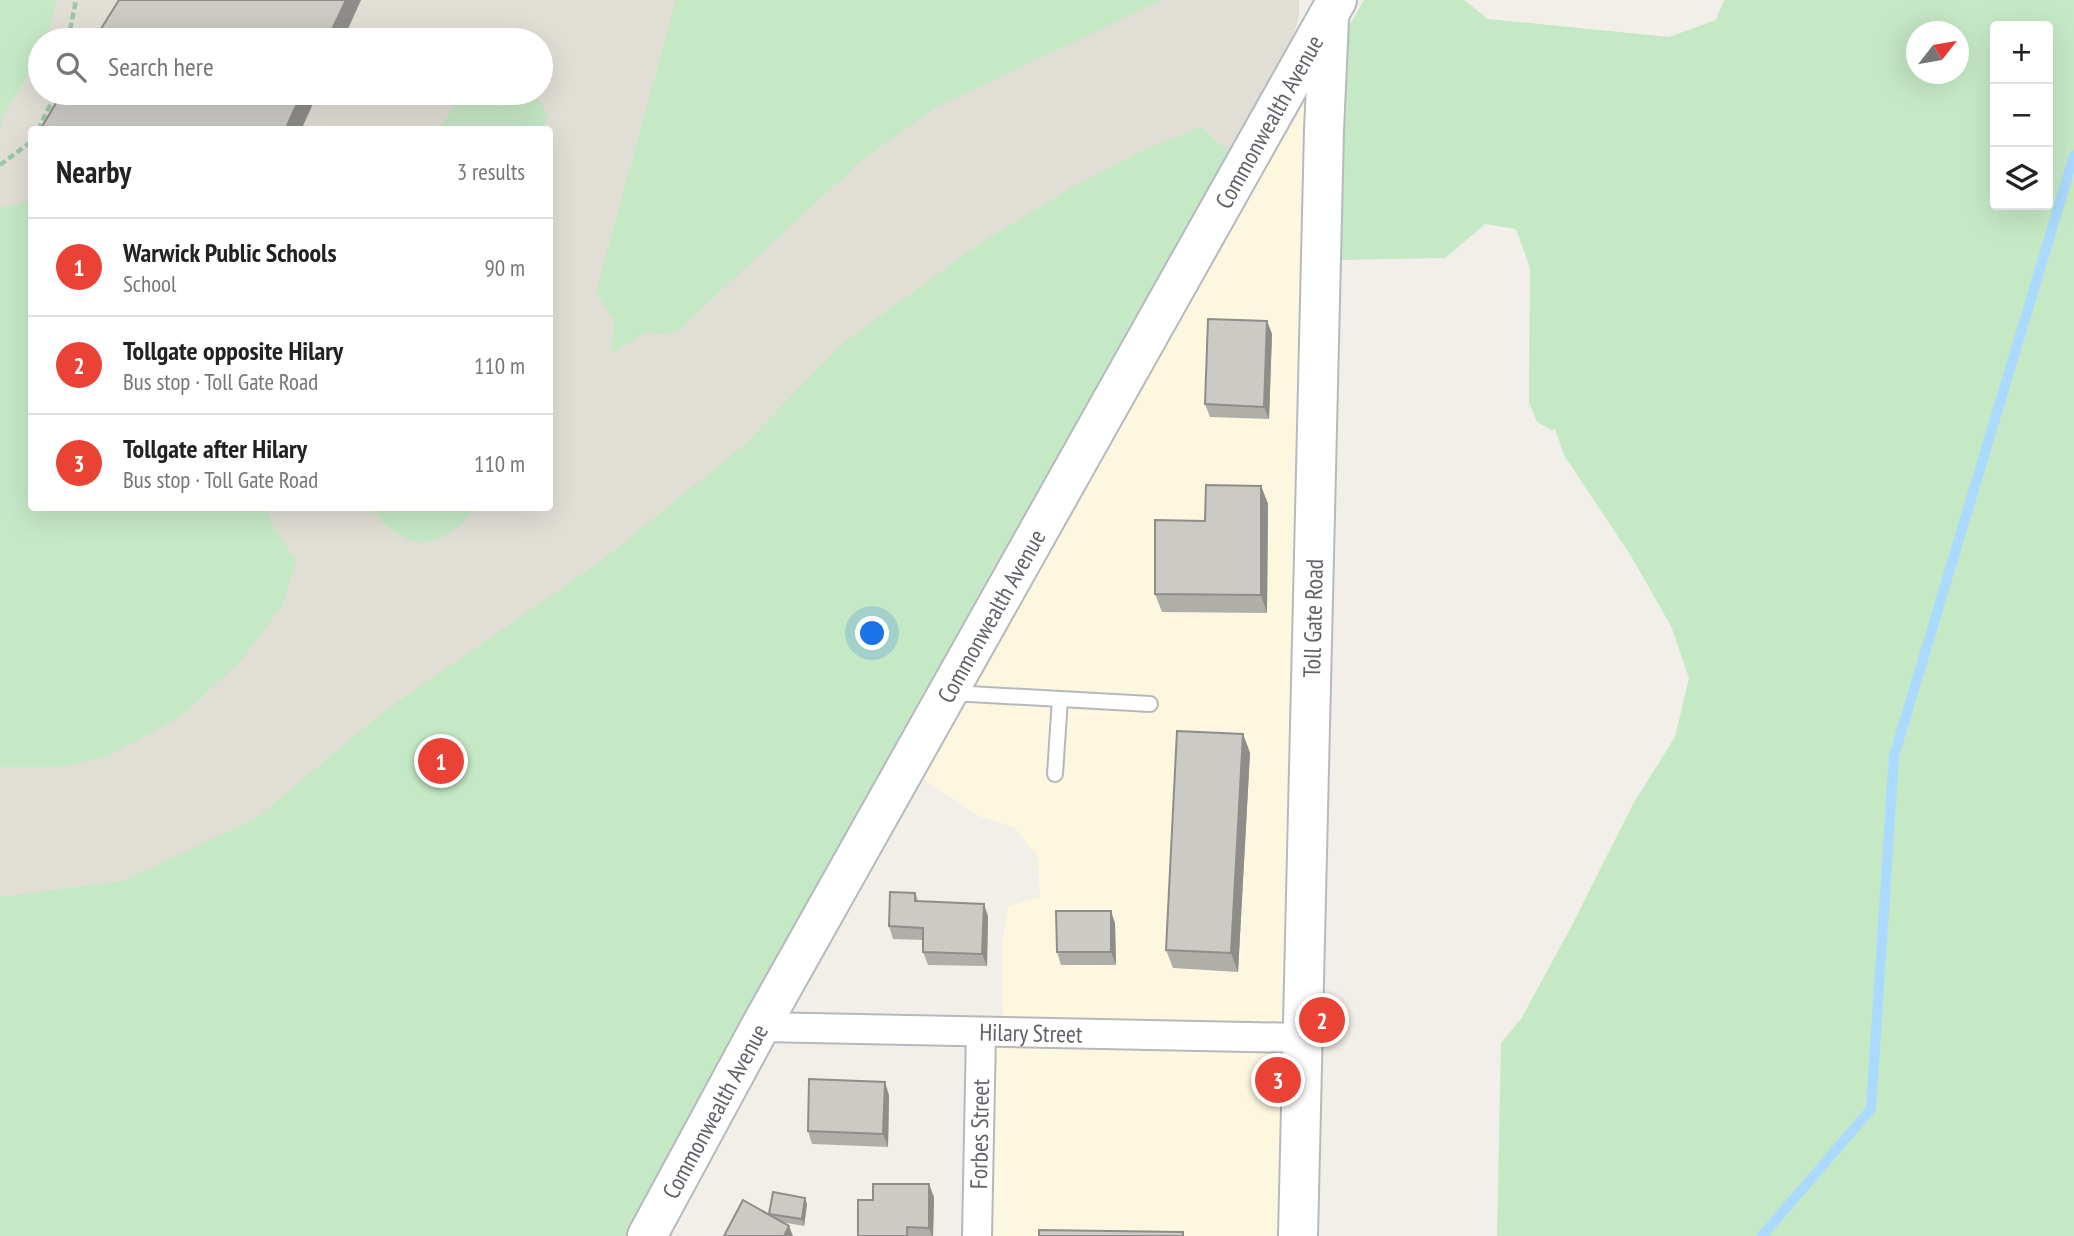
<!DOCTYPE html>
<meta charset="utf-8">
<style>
body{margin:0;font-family:"PT Sans Narrow",sans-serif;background:#f2f2f2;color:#222}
.controls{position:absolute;right:21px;top:21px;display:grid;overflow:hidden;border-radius:7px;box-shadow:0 7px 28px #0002}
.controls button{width:63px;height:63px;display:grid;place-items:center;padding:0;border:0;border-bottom:2px solid #e0e0e0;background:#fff;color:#222;font:35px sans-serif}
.compass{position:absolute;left:1906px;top:21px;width:63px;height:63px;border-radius:50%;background:#fff;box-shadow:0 7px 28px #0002;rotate:59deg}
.you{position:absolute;left:873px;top:634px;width:24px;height:24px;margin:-18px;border:5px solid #fff;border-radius:50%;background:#1a73e8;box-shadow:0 0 0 10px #1a73e833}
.badge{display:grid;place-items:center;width:46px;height:46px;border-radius:50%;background:#ea4335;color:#fff;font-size:23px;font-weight:700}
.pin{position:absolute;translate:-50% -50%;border:4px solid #fff;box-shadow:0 2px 7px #0006}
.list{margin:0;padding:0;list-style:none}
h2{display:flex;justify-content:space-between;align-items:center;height:91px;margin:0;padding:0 28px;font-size:30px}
h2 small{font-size:23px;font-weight:400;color:#767676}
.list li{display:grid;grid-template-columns:46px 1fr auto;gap:21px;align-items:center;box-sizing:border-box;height:98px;padding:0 28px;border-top:2px solid #e0e0e0}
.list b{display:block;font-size:26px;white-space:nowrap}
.list p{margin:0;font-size:23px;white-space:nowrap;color:#767676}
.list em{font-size:23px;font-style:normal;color:#767676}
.icon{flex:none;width:38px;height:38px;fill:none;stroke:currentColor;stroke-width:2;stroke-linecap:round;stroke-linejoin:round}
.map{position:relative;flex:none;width:2074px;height:1236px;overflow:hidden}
.search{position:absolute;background:#fff;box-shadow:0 7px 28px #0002;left:28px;top:28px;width:525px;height:77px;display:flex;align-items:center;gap:18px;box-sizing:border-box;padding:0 24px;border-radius:38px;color:#767676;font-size:26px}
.panel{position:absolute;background:#fff;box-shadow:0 7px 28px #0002;left:28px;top:126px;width:525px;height:385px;border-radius:7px}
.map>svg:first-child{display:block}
</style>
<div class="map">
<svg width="2074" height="1236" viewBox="0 0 2074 1236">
<rect width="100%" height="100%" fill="#f1efe8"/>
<path fill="#fef7e0" d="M1313 90 1298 1236H966L973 1044 1003 1035V937L1008 906 1040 897 1038 856 1014 827 981 817 913 772 1257 177 1265 168Z"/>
<path fill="#e1ded6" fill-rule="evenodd" d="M0 0H1299V15L1282 83 600 1236 0 1125ZM40 40H541V93H40ZM32 130H550V508H32Z"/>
<g fill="#c5e8c5" fill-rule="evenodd">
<path d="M0 0H57L46 40H40V56L3 116 0 128Z"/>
<path d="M676 0H1162L935 108 862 160 676 332 663 334 646 332 611 354 614 321 596 292Z"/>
<path d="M1364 0H1464L1488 19 1669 37 1716 20 1724 0H2074V1236H1497L1501 1043 1521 1019 1570 929 1633 804 1675 737 1689 678 1671 626 1631 556 1564 455 1555 429 1551 430 1537 422 1529 403 1530 268 1516 229 1485 224 1445 258 1338 260 1342 38ZM1995 26H2048V205H1995ZM1916 32H1958V74H1916Z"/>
<path d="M465 93H535L548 116 544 129H438Z"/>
<path d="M1201 127 1257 177 650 1236H0V897L123 881 257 818 383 712 598 563 742 447 843 343 976 246 1074 186 1146 149Z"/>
<path d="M31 199 32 508H267L271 522 296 561 282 606 241 661 181 716 109 756 59 767H0V206L6 207Z"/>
<path d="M375 508H475C463 528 434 548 410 541 405 539 400 535 395 533 386 527 377 518 375 508Z"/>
</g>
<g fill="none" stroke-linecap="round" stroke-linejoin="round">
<path stroke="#aadaff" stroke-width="10" d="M1762 1236 1871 1109 1894 756 2074 155"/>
<g stroke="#b5b8bc" stroke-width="18">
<g id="lane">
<path d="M952 693 1150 704"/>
<path d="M1055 774 1060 699"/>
</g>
</g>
<g stroke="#b5b8bc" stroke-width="32">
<g id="street">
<path id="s1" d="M760 1027 1301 1038"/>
<path id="s2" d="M977 1236 981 1032"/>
</g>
</g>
<g stroke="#b6babf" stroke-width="42">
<g id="secondary">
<path id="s3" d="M647 1236 760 1027 1337 0"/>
<path id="s4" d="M1298 1236 1324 130 1329 20"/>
</g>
</g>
<g stroke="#9cc7a9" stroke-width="4.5" stroke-dasharray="7 3.5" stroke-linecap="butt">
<path d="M68 40 76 0"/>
<path d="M38 130 56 93"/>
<path d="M0 165 32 141"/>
</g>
<use href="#lane" stroke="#fff" stroke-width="14"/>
<use href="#street" stroke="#fff" stroke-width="28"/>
<use href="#secondary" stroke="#fff" stroke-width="38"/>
</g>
<g fill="#afaea9">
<path d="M1267 321 1272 334 1269 419 1210 417 1205 404Z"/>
<path d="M1261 486 1268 504 1267 613 1162 612 1155 594 1205 521Z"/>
<path d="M1243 734 1250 753 1238 972 1173 968 1166 950Z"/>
<path d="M915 893 919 902 988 916 987 966 928 965 923 952V940L893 939 889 926Z"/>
<path d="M1115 923 1116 965H1061L1057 952Z"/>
<path d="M889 1095 888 1147 812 1144 808 1131Z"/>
<path d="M934 1197 933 1236H858L873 1200Z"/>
<path d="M807 1204 804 1226 781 1222 770 1215 769 1214Z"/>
</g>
<g fill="#8f8d8a">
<path d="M346 0H361L343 40H327Z"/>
<path d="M302 93H318L301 130H285Z"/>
<path d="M1267 321 1272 334 1269 419 1264 407Z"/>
<path d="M1261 486 1268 504 1267 613 1261 595Z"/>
<path d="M1243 734 1250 753 1238 972 1231 953Z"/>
<path d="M984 904 988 916 987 966 982 954Z"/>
<path d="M1111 911 1115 923 1116 965 1111 952Z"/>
<path d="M885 1082 889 1095 888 1147 883 1134Z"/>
<path d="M929 1184 934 1197 933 1236H932L929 1228Z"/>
<path d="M805 1198 807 1204 804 1226 802 1219Z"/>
<path d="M789 1226 793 1236H784Z"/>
</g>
<g fill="#cccac5" stroke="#8f8d8a" stroke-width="2">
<path d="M119 0H346L327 40H94Z"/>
<path d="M62 93H302L285 130H40Z"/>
<path d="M1208 319 1267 321 1264 407 1205 404Z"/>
<path d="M1206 485 1261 486V595L1155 594V520L1205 521Z"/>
<path d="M1177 731 1243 734 1231 953 1166 950Z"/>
<path d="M890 892 915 893V901L984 904 982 954 923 952V928L889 926Z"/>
<path d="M1056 911H1111V952H1057Z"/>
<path d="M809 1079 885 1082 883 1134 808 1131Z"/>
<path d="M873 1184H929V1228L907 1227V1236H858V1200H873Z"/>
<path d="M773 1192 805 1198 802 1219 769 1214Z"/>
<path d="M743 1200 789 1226 784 1236H724Z"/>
<path d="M1039 1230 1183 1232V1236H1039Z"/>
</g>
<g text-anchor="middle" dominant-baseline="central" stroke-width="5" stroke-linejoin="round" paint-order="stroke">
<g font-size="24" fill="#5f6368" stroke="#fff">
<text stroke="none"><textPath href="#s3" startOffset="1276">Commonwealth Avenue</textPath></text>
<text stroke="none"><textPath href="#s3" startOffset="709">Commonwealth Avenue</textPath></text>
<text stroke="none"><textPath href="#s4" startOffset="618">Toll Gate Road</textPath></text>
<text stroke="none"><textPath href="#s1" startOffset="271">Hilary Street</textPath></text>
<text stroke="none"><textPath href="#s3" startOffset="142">Commonwealth Avenue</textPath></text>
<text stroke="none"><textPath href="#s2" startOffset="102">Forbes Street</textPath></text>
</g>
</g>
</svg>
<div class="controls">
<button>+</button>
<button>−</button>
<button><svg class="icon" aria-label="layers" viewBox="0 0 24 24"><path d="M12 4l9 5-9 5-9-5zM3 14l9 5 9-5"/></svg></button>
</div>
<svg class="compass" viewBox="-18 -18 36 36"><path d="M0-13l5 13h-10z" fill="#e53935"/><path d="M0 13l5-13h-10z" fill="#767676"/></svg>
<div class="you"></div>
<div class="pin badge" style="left:441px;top:761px">1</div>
<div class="pin badge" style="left:1322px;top:1020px">2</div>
<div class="pin badge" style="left:1278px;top:1080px">3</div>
<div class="search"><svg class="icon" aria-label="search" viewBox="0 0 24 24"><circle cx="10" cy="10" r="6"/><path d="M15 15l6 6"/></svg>Search here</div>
<section class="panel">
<h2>Nearby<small>3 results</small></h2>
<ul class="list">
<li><span class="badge">1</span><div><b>Warwick Public Schools</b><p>School</p></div><em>90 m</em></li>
<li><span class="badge">2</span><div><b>Tollgate opposite Hilary</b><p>Bus stop · Toll Gate Road</p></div><em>110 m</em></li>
<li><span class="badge">3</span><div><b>Tollgate after Hilary</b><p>Bus stop · Toll Gate Road</p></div><em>110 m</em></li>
</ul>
</section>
</div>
